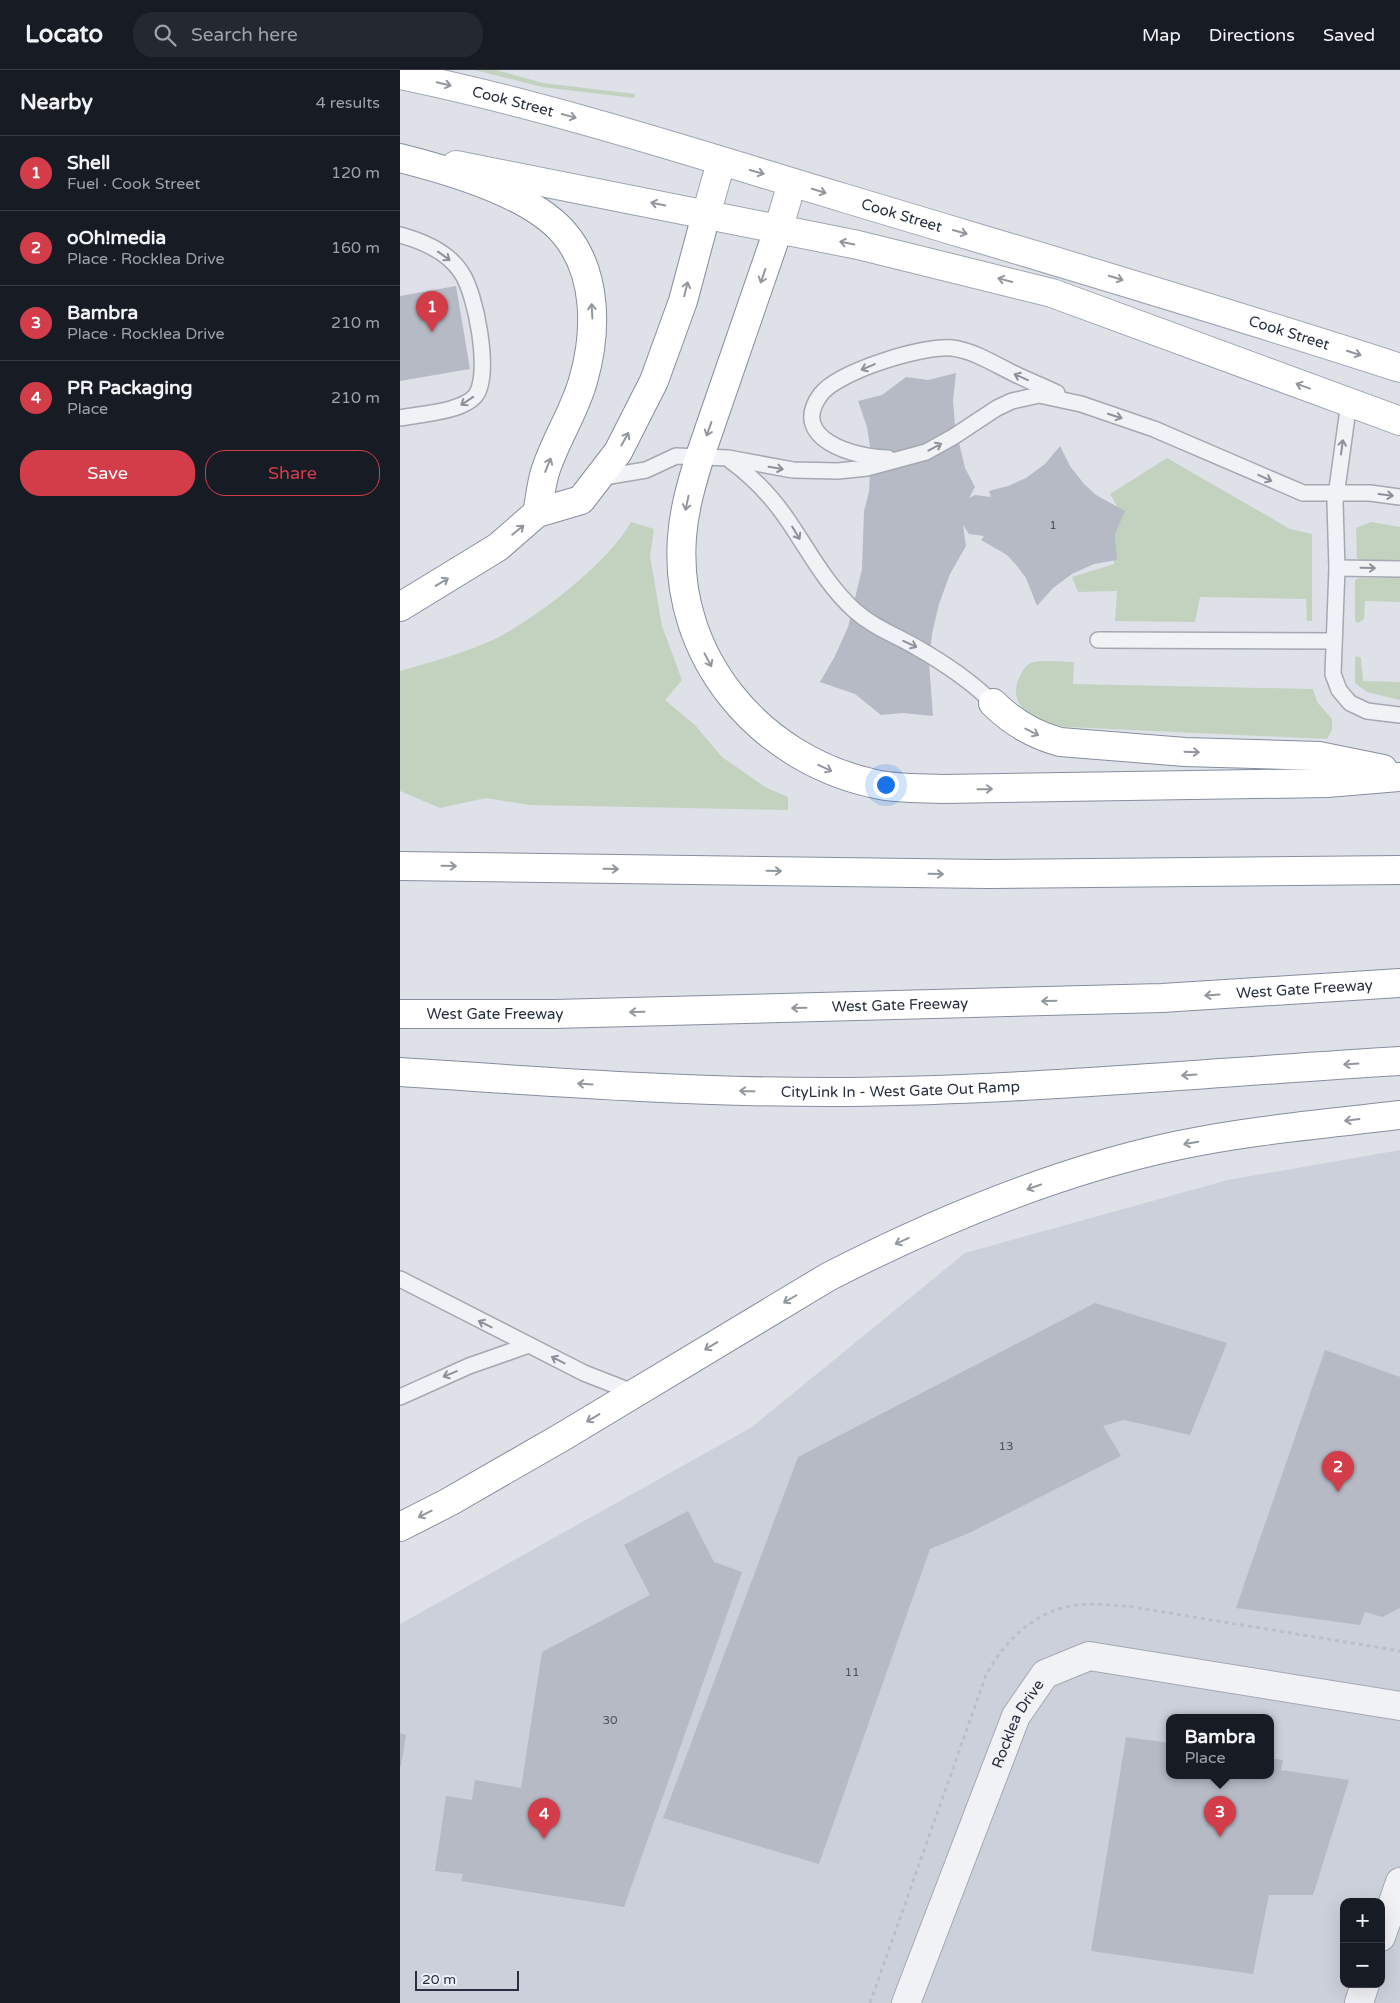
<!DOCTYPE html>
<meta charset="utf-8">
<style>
body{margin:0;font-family:"Varela Round",sans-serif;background:#242831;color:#f1f3f6}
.controls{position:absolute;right:15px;bottom:15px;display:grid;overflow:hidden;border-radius:10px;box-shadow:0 5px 20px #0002}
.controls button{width:45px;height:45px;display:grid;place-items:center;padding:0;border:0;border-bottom:1px solid #363941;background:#171b24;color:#f1f3f6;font:25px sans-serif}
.scale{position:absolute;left:15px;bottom:12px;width:104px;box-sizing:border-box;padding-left:5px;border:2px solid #262e3f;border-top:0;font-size:14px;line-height:18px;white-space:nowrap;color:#262e3f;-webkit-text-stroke:4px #edf0f6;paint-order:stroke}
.you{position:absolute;left:485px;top:714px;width:18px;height:18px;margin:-12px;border:4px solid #fff;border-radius:50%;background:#1a73e8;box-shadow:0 0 0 8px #1a73e833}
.badge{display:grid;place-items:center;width:32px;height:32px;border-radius:50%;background:#d33d4a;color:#fff;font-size:16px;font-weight:700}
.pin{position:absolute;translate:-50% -41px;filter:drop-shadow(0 1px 2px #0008)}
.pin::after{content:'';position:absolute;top:26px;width:18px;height:15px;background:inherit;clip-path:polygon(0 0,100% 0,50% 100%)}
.popup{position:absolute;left:766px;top:1644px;width:108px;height:65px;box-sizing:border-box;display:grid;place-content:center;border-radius:10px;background:#171b24;filter:drop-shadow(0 1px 4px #0005);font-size:16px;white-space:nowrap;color:#9ea1a6}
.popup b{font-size:19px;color:#f1f3f6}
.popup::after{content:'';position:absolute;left:50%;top:100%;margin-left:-10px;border:10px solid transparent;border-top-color:#171b24}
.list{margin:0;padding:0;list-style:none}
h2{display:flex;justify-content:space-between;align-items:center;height:65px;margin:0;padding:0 20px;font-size:21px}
h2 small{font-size:16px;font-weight:400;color:#9ea1a6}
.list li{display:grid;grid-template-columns:32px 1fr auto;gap:15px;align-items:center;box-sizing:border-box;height:75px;padding:0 20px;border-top:1px solid #363941}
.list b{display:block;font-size:19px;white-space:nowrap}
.list p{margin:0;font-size:16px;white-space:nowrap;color:#9ea1a6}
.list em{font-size:16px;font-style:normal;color:#9ea1a6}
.actions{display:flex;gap:10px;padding:15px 20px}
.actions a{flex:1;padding:11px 0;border:1px solid #d33d4a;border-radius:20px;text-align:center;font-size:18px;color:#d33d4a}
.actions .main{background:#d33d4a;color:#fff}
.icon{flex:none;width:28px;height:28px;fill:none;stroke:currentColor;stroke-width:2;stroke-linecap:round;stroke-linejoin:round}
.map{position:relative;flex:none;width:1000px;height:1933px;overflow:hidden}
header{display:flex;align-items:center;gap:30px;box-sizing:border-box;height:70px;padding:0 25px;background:#171b24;border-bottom:1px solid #363941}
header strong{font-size:24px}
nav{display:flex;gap:28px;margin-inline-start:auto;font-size:18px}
.search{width:350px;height:45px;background:#242831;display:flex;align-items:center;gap:12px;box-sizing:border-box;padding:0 18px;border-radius:20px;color:#9ea1a6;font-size:19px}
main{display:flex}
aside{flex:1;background:#171b24}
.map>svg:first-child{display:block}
</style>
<header>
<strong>Locato</strong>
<div class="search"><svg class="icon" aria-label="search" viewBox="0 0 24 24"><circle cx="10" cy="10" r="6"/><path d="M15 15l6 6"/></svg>Search here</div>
<nav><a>Map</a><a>Directions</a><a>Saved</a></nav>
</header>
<main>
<aside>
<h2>Nearby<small>4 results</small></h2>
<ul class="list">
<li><span class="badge">1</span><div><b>Shell</b><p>Fuel · Cook Street</p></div><em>120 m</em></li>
<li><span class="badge">2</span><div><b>oOh!media</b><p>Place · Rocklea Drive</p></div><em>160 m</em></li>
<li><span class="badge">3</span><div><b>Bambra</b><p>Place · Rocklea Drive</p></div><em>210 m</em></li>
<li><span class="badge">4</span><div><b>PR Packaging</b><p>Place</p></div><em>210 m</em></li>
</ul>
<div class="actions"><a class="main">Save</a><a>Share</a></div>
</aside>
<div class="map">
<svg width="1000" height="1933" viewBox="0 0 1000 1933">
<rect width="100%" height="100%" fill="#dee1e8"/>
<path fill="#ccd0da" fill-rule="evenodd" d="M1000 1080V1933H0V1554L352 1357 565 1183 828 1110ZM770 1648H870V1706H770ZM944 1832H981V1914H944Z"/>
<g fill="#c2d2bf">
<path d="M75 0H96L143 13 235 24 234 28 142 17Z"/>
<path d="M767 388 890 459 912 464V551H907L906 529 800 527 795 552 715 551 717 521 678 522 672 507 714 494 711 475 722 445 710 424Z"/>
<path d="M231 452 254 459 250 486 262 556 282 610 265 630 295 655 322 687 365 717 388 727V740L129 735 86 728 40 738 0 721V601C29 593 70 581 97 568 138 547 210 491 231 452Z"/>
<path d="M971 452 1000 457V492H963L957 488 956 458Z"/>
<path d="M959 508H1000V532L965 531 964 549 958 553 955 551V510Z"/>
<path d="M957 586 961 588 963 611 1000 612V630L967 622 955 613V588Z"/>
<path d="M674 592 673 614 913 619 917 632 932 649V660L927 669 668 657C642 654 605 640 619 608 622 603 624 596 631 593 639 589 664 592 674 592Z"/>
</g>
<g fill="#b5bac5">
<path d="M56 216 70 299 0 311V226Z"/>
<path d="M556 303 553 330 555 356 565 398 575 417 569 428 575 425 591 427 589 421 608 416 626 408 645 394 660 376 670 396 684 414 696 425 725 441 715 464 717 490 694 494 672 504 653 518 637 536 626 508 617 496 607 485 581 470 584 466 569 464 563 455 566 476 550 504 539 534 532 564 529 592 533 646 503 643 481 645 455 624 420 612 435 586 448 557 462 499 464 441 469 422 471 383 467 357 458 331 482 325 506 307 528 310Z"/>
<path d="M695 1233 827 1273 790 1365 724 1350 703 1356 721 1386 569 1463 530 1479 419 1794 263 1748 398 1387Z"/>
<path d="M925 1280 1000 1307V1538L982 1547 965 1542 960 1555 836 1538Z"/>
<path d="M288 1441 314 1492 342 1502 224 1837 61 1811 63 1804 35 1801 46 1726 72 1730 75 1710 121 1718 142 1582 250 1525 224 1475Z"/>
<path d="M0 1663 6 1665 1 1696H0Z"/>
<path d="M726 1667 770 1673V1706H870V1688L883 1690 881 1700 949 1710 913 1825H869L853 1904 691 1881Z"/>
</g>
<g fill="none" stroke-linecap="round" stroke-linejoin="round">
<g stroke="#a3a8b2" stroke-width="18">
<g id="service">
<path d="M0 165C22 171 48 182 61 202 76 223 91 303 76 325 63 342 20 344 0 348"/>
<path d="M949 332 935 433 937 498 933 604 939 620 950 633 967 641 1000 645"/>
<path d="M488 388C456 388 387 369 421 324 439 301 524 275 552 278 576 281 597 296 619 306 632 312 645 317 657 323"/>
<path d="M331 391C354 408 373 428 389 452 410 483 426 514 454 540 473 557 495 565 516 577 544 593 570 610 593 633"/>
<path d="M198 408 246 400 276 386 328 388 393 400 438 401 467 398 526 382 553 367 597 338 612 331 639 325 681 334 754 359 903 423H970L1000 427"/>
<path d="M937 498 1000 499"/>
<path d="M698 570 934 571"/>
<path d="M0 1209 184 1303 235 1323"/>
<path d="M0 1327 69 1296 129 1275"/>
</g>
</g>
<g stroke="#a3a8b2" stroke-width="30">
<g id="minor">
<path d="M981 1867 1000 1812"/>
<path id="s1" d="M506 1933 616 1646 645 1604 689 1586 1000 1636"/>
<path d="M959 1933 965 1914"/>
</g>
</g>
<g stroke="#9da5b4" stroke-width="30">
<g id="primary">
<path id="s2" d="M0 5C151 36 297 84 444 128 630 184 816 238 1000 298"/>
<path d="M56 95 458 175 652 223 1000 351"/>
<path d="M306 145 321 92"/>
<path d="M378 160 392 113"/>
</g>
</g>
<g stroke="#858d9f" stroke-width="30">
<g id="motorway">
<path d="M0 88C48 100 131 124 164 163 198 203 197 263 183 311 174 343 155 370 145 402 141 415 140 429 137 443"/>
<path d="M378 160 300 386C292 412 284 439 282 467 273 586 358 687 471 713 494 719 520 718 543 719L927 713 1000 707"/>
<path d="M0 537 98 477 137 443 181 430 218 382 254 311 283 231 306 145"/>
<path d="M593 633C612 652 634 665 660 672L785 682 919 686 983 699"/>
<path d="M0 796 587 804 1000 800"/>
<path id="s3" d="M0 944H154L762 928 1000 913"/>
<path id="s4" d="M0 1002C149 1012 298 1023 447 1022 632 1020 816 1002 1000 991"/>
<path d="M0 1457 49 1432 162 1367 428 1207C537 1151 654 1102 775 1076 849 1060 925 1054 1000 1045"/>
</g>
</g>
<path stroke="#bcbfc6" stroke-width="3" stroke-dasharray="4 4" stroke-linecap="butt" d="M470 1933 586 1605C603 1574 629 1546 666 1537 686 1532 707 1535 727 1536L1000 1581"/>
<use href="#service" stroke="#f1f2f6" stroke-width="15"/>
<use href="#minor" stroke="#f1f2f6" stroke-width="28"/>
<use href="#primary" stroke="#fff" stroke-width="28"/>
<use href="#motorway" stroke="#fff" stroke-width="28"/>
</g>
<defs><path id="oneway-shaft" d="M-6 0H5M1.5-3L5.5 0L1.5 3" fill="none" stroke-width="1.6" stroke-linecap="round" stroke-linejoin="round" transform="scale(1.25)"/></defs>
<g stroke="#92969f">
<use href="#oneway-shaft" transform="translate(44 14) rotate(13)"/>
<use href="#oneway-shaft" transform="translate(169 46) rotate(15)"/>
<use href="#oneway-shaft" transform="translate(357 102) rotate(16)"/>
<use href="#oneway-shaft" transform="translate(419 121) rotate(17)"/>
<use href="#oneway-shaft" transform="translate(258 134) rotate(-168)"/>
<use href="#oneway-shaft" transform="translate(560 162) rotate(16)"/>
<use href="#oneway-shaft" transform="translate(447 173) rotate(-169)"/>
<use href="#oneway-shaft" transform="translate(363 206) rotate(109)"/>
<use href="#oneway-shaft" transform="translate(716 208) rotate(17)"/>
<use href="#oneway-shaft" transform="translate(605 210) rotate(-165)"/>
<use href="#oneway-shaft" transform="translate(286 219) rotate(-76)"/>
<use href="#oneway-shaft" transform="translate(192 241) rotate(-93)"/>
<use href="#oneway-shaft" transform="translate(954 283) rotate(18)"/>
<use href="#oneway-shaft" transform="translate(903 316) rotate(-160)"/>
<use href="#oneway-shaft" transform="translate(309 359) rotate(109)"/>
<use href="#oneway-shaft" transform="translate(225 369) rotate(-61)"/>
<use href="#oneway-shaft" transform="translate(148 395) rotate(-68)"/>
<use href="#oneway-shaft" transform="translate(287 433) rotate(102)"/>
<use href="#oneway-shaft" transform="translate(118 460) rotate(-39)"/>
<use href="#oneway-shaft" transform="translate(42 512) rotate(-31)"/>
<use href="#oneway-shaft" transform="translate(308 590) rotate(62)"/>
<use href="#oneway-shaft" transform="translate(632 662) rotate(27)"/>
<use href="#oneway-shaft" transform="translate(792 682) rotate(2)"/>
<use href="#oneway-shaft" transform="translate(425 698) rotate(25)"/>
<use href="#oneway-shaft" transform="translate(585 719) rotate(-1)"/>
<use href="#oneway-shaft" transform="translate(49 796) rotate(1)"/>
<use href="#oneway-shaft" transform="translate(211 799) rotate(1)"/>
<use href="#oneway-shaft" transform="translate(374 801) rotate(1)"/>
<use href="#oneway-shaft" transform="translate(536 804) rotate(1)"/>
<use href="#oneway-shaft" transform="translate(812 925) rotate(176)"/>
<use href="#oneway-shaft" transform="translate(649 931) rotate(179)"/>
<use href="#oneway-shaft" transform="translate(399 938) rotate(179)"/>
<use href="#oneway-shaft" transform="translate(237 942) rotate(179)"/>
<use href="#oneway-shaft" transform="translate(951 994) rotate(176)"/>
<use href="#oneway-shaft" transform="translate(789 1005) rotate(176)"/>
<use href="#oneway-shaft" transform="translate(185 1014) rotate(-176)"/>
<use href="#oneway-shaft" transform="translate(347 1021) rotate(-179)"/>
<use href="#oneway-shaft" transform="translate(952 1050) rotate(173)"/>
<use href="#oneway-shaft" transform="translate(791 1073) rotate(170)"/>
<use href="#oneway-shaft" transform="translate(634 1117) rotate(161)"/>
<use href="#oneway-shaft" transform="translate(502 1171) rotate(156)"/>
<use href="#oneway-shaft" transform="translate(390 1229) rotate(150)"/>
<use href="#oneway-shaft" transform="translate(311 1276) rotate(149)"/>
<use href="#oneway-shaft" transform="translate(193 1348) rotate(149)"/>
<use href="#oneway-shaft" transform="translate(25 1444) rotate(154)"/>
</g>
<g stroke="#8c909a">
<use href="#oneway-shaft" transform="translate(44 186) rotate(36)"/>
<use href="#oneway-shaft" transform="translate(468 297) rotate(157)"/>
<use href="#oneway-shaft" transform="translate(621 307) rotate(-156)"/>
<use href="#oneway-shaft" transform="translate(67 331) rotate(146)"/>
<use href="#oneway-shaft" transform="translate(715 346) rotate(18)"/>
<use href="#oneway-shaft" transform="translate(535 377) rotate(-28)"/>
<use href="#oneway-shaft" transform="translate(942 377) rotate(-82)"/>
<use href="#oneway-shaft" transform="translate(376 398) rotate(9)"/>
<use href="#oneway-shaft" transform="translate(865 408) rotate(25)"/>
<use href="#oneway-shaft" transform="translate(986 425) rotate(7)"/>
<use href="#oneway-shaft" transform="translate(396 463) rotate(59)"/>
<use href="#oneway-shaft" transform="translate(968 498) rotate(1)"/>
<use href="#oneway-shaft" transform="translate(510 574) rotate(25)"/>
<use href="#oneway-shaft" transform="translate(85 1254) rotate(-153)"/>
<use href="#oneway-shaft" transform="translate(158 1290) rotate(-153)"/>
<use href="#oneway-shaft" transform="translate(50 1304) rotate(158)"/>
</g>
<g text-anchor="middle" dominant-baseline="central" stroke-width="4" stroke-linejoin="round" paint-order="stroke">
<g font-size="12" fill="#4a5160">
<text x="653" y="455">1</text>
<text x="606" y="1376">13</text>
<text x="452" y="1602">11</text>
<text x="210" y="1650">30</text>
</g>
<g font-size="15" fill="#262e3f" stroke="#edf0f6">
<text stroke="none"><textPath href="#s2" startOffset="116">Cook Street</textPath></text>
<text stroke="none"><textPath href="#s2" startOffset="521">Cook Street</textPath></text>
<text stroke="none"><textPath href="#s2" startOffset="926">Cook Street</textPath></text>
<text stroke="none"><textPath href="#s3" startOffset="905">West Gate Freeway</textPath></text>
<text stroke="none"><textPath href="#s3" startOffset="500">West Gate Freeway</textPath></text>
<text stroke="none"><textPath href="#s3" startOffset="95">West Gate Freeway</textPath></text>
<text stroke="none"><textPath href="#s4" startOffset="501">CityLink In - West Gate Out Ramp</textPath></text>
<text stroke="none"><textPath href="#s1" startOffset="301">Rocklea Drive</textPath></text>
</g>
</g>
</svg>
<div class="controls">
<button>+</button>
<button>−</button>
</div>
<div class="scale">20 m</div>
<div class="you"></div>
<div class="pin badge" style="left:32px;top:262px">1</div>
<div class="pin badge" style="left:938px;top:1422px">2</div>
<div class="pin badge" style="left:820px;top:1767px">3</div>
<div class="popup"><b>Bambra</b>Place</div>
<div class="pin badge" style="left:144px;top:1769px">4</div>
</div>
</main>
